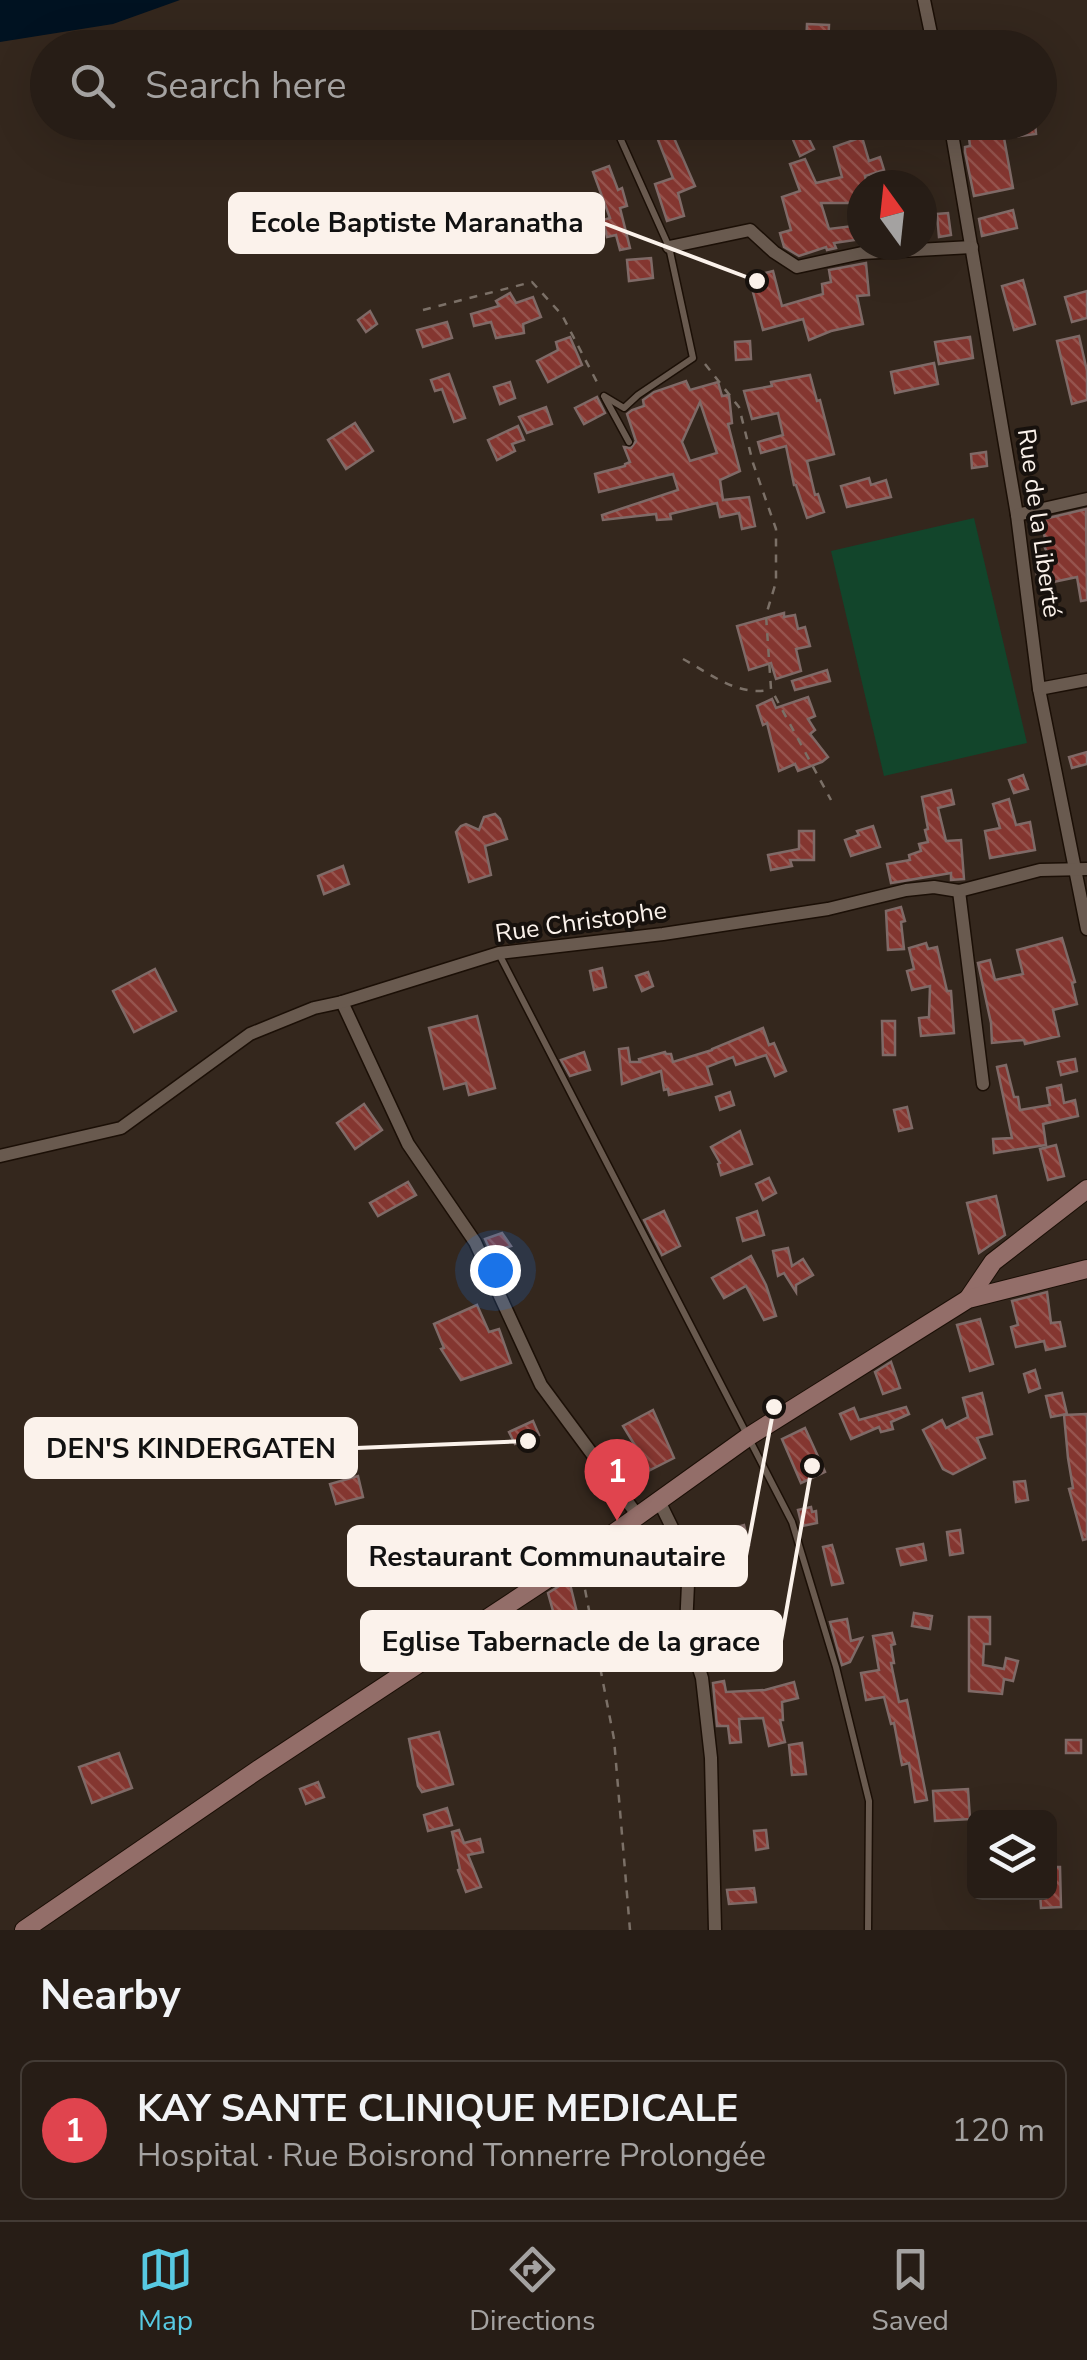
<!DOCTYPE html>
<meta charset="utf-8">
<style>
body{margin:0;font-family:"Nunito Sans",sans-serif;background:#332a23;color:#f1f3f6}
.controls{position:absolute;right:30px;bottom:30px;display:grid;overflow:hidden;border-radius:15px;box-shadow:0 10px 40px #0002}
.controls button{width:90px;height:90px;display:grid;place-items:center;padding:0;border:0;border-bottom:2px solid #433b35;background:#271d16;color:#f1f3f6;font:50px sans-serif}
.compass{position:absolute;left:847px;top:170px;width:90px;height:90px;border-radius:50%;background:#271d16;box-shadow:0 10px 40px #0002;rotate:345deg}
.you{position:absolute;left:495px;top:1270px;width:35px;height:35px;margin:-25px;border:8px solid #fff;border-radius:50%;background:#1a73e8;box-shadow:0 0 0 15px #1a73e833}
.badge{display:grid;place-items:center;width:65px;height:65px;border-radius:50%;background:#57c9e2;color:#fff;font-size:32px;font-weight:700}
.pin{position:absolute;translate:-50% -82px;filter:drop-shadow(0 2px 5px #0008)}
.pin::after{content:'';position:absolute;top:52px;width:35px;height:30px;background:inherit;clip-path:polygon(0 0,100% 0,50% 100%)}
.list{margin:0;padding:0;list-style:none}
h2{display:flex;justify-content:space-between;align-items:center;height:130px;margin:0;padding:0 40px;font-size:42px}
h2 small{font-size:32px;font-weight:400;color:#a4a2a1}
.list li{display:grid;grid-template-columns:65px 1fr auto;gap:30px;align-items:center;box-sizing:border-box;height:140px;margin:0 20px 20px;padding:0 20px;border:2px solid #433b35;border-radius:15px}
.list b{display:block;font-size:38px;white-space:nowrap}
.list p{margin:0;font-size:32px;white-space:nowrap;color:#a4a2a1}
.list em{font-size:32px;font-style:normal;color:#a4a2a1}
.icon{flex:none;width:55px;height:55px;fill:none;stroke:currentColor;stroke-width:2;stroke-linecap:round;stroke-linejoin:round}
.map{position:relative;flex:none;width:1087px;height:1930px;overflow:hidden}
.search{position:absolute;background:#271d16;box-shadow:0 10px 40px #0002;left:30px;right:30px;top:30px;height:110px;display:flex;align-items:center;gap:25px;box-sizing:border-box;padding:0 35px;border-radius:55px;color:#a4a2a1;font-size:38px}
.sheet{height:290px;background:#271d16}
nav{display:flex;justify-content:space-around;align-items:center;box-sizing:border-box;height:140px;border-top:2px solid #433b35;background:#271d16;font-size:28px;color:#a4a2a1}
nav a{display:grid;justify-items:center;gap:5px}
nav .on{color:#57c9e2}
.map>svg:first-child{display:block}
</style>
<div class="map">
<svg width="1087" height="1930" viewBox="0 0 1087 1930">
<defs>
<pattern id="building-back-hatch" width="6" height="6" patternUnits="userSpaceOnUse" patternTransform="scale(2.5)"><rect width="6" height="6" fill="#843630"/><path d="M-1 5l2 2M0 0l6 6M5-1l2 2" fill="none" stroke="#96544e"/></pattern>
</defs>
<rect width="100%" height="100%" fill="#34271d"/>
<path fill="#12452b" d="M974 518 1027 743 884 776 831 551Z"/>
<path fill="#001221" d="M0 0H180L113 24 0 42Z"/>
<g fill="url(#building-back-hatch)" stroke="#7f6a67" stroke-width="2.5" fill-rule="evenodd">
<path d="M807 24 829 25 828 47 806 46Z"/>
<path d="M651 122H667L695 186 678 193 684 216 667 221 655 184 673 178Z"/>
<path d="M1016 122H1035L1036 134 1004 138 1013 188 974 196 965 152V147L970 146 968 129Z"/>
<path d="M804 129 814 149 800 156 791 135Z"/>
<path d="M862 137 869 161 880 157 884 170 865 176 867 185H862V203H821L829 229 862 225V239L834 243 836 248 827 250 826 247 799 256 784 247 780 233 791 230 782 197 800 191 790 164 805 159 816 183 842 177 834 147Z"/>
<path d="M609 166 618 190 622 188 627 206 620 208 630 248 620 250 616 235 607 237 603 220 610 218 593 172Z"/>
<path d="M1013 210 1017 228 982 236 979 219Z"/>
<path d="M948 213 951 235 939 237 937 214Z"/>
<path d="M651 258 653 278 629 281 627 260Z"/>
<path d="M866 263 869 295 857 296 863 324 831 331 809 340 803 319 763 330 749 277 773 271 782 306 823 294 822 284 831 282 829 270Z"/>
<path d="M1023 280 1035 324 1014 330 1002 286Z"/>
<path d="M1087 291V318L1072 322 1065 297Z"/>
<path d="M510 293 516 303 533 297 541 317 523 324 524 333 496 338 491 322 474 326 471 314 499 306 496 301Z"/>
<path d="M370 311 377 324 366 332 358 320Z"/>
<path d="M447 322 452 338 423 347 417 330Z"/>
<path d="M1079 336 1087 371V400L1072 404 1057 341Z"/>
<path d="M570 337 582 365 548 382 537 361 558 350 556 342Z"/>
<path d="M970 337 973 358 939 364 935 342Z"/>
<path d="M750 341 751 359 736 360 735 342Z"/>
<path d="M934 363 938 384 895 393 891 372Z"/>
<path d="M449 374 465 418 454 422 442 389 435 391 431 380Z"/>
<path d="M810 375 817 401 820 400 834 454 807 461 815 495 818 494 824 512 807 518 796 485H794L786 446 761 453 758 442 783 435 778 413 752 419 744 391 772 386 771 382Z"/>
<path d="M686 381 690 390 718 382 722 396 729 395 732 423 728 424 740 471 720 480 723 500 749 497 755 526 742 529 739 513 720 517 717 503 670 514 671 519 657 520 656 514 603 520 602 515 678 490 673 474 599 492 595 474 625 466V464L630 462 624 447 631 448 636 441 627 414 632 410 644 406 643 400 654 392ZM700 402 717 453 690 461 682 442Z"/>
<path d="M510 382 515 398 500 404 494 387Z"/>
<path d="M597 397 605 413 584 424 575 408Z"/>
<path d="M546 407 552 424 527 433 519 417Z"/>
<path d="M355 423 373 451 346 469 328 440Z"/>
<path d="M518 426 524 440 512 444 515 451 497 460 488 440Z"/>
<path d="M986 452 987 466 972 468 971 454Z"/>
<path d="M869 478 871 485 886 480 891 497 847 507 841 486Z"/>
<path d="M1086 509 1087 600 1081 601 1077 577 1039 585 1036 570 1039 569 1035 555 1047 552 1041 540 1045 538 1040 520Z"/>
<path d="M784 613V617L795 615 798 629 805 627 810 646 796 649 801 671 776 679 771 663 749 670 737 626Z"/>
<path d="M827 670 830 681 795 690 792 681Z"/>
<path d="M808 697 815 716 808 719 815 730 810 734 828 757 822 762 798 771 795 764 779 771 767 723 763 725 757 706 772 699 776 708Z"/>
<path d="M1087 752V764L1072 768 1069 757Z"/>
<path d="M1023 775 1028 789 1014 793 1009 780Z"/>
<path d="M951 790 954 804 938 808 946 841 961 840 964 879 951 880V873L891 883 887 864 910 860 909 855 921 851 919 844 928 842 925 830 928 829 922 797Z"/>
<path d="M1009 799 1016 825 1030 822 1035 850 990 858 985 831 1000 828 993 804Z"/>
<path d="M495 814 500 819 507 839 485 846 491 875 469 882 456 832 461 826 466 824 479 830 484 817Z"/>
<path d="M873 826 880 847 851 856 845 840 859 835 857 831Z"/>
<path d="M799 831H814V860H790L792 866 771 870 768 855 799 849Z"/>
<path d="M343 866 349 884 324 894 318 876Z"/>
<path d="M901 907 905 921 901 922 904 949 888 950 886 911Z"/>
<path d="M1062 938 1075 982 1072 983 1077 1004 1053 1010 1059 1036 1025 1044 1024 1040 992 1043 991 1023 978 963 990 960 995 980 1023 974 1017 950Z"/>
<path d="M926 943 928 949 937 947 947 991H951L954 1033 921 1036 919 1018 929 1017 930 986 912 990 907 971 914 969 909 948Z"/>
<path d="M602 968 606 987 594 990 590 971Z"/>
<path d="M155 969 176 1011 134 1032 113 991Z"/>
<path d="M648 972 653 986 642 991 636 976Z"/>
<path d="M477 1016 495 1088 469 1095 466 1083 444 1089 429 1028Z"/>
<path d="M882 1021H895V1055H883Z"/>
<path d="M763 1028 769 1045 774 1043 786 1071 775 1076 766 1055 736 1065 733 1057 707 1067 712 1084 669 1095 668 1089 664 1090 661 1071 622 1084 619 1049 628 1048 630 1062H640L639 1059 665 1052 666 1054H671L673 1062 712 1050V1049Z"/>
<path d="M584 1052 590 1070 570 1076 561 1060Z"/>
<path d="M1075 1059 1077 1071 1061 1075 1058 1062Z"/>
<path d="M1006 1065 1014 1097H1018L1020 1110 1050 1105 1047 1088 1061 1085 1064 1103 1075 1100 1078 1116 1043 1124 1046 1145 994 1153 993 1139 1012 1138 997 1067Z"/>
<path d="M730 1092 734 1105 720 1110 716 1097Z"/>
<path d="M364 1104 382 1130 355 1149 337 1123Z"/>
<path d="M907 1107 912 1128 899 1131 894 1110Z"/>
<path d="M740 1131 752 1164 721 1175 718 1164 720 1163 711 1147Z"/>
<path d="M1056 1145 1064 1176 1048 1180 1040 1149Z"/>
<path d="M769 1178 776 1193 763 1200 756 1184Z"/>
<path d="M408 1182 416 1195 378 1216 370 1203Z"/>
<path d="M996 1196 1005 1235 979 1253 967 1203Z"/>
<path d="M664 1211 680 1246 662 1255 644 1220Z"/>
<path d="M757 1211 764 1235 743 1241 737 1218Z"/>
<path d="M502 1233 511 1246 491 1252 485 1239Z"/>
<path d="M788 1248 792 1266 803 1259 813 1275 796 1285V1292L784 1273 778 1276 773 1251Z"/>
<path d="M751 1256 766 1285 776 1316 764 1320 746 1286 724 1298 712 1278Z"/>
<path d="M1047 1292 1051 1323 1060 1322 1065 1346 1046 1350 1044 1341 1016 1347 1011 1327 1018 1325 1012 1301Z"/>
<path d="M477 1305 489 1332 499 1329 511 1363 461 1380 441 1349 444 1348 434 1324Z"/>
<path d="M980 1319 993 1364 970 1371 957 1325Z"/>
<path d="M891 1362 900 1388 883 1394 875 1372Z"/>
<path d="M1035 1370 1040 1388 1029 1392 1024 1374Z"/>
<path d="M982 1393 992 1434 977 1438 985 1458 953 1474 943 1469 923 1430 942 1420 946 1428 968 1417 963 1398Z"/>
<path d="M1062 1393 1067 1414 1051 1417 1046 1396Z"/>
<path d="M906 1407 909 1414 891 1422 893 1429 881 1432 879 1427 851 1439 840 1414 854 1408 859 1420Z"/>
<path d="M653 1410 674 1458 650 1470 623 1426Z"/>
<path d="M1087 1414V1539L1083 1540 1069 1489 1073 1488 1068 1458 1064 1415Z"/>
<path d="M533 1421 539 1435 515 1444 509 1432Z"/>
<path d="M805 1428 825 1472 801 1483 782 1439Z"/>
<path d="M358 1476 363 1497 336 1504 330 1484Z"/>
<path d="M1025 1481 1028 1500 1016 1502 1014 1482Z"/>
<path d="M811 1507 812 1512 816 1511 817 1523 802 1526 798 1510Z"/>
<path d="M744 1525 749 1545 738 1548 733 1528Z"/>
<path d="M960 1530 963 1553 950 1555 947 1532Z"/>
<path d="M923 1544 926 1560 901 1565 897 1549Z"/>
<path d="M832 1545 843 1583 832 1585 823 1547Z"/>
<path d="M569 1580 581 1629 560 1636 548 1593Z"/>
<path d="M914 1613 932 1616 930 1629 912 1626Z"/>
<path d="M969 1617H990V1644H984L983 1665 1004 1669 1006 1658 1018 1661 1013 1681 1004 1679 1002 1694 969 1691Z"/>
<path d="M847 1619 851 1641 862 1638 850 1662 842 1665 830 1622Z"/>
<path d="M892 1633 895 1644 891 1645 894 1663H891L899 1702 907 1700 927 1800 915 1802 909 1763 902 1765 894 1723 891 1724 884 1697 866 1700 861 1673 879 1670 873 1636Z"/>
<path d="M724 1681 726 1692 765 1690 794 1682 798 1698 782 1702 783 1720H780L785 1742 769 1746 763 1718 739 1719 741 1742 730 1743 728 1726H717L713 1683Z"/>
<path d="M439 1732 453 1784 422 1792 418 1786 409 1739Z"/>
<rect x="1066" y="1740" width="15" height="13"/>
<path d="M802 1743 806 1774 792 1775 789 1745Z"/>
<path d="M119 1753 132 1788 92 1803 79 1767Z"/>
<path d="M318 1782 324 1797 306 1804 300 1789Z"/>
<path d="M968 1789 970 1819 935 1821 933 1791Z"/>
<path d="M447 1808 452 1825 428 1831 424 1815Z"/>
<path d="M459 1830 464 1843 480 1839 483 1852 468 1855 481 1887 466 1892 458 1870 460 1869 452 1832Z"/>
<path d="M766 1830 768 1848 756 1850 754 1831Z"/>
<path d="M1050 1867H1060L1061 1907 1041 1908 1040 1892H1050Z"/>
<path d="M754 1888 756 1902 729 1904 727 1890Z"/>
</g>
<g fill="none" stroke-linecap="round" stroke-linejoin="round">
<g stroke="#1b0f06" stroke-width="9">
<g id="lane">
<path d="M604 396 624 408 638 395 693 358 669 247 613 122"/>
<path d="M605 398 629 442"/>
<path d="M499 954 792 1522 836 1667 869 1801 868 1930"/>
</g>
</g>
<g stroke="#1b0f06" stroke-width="15">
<g id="street">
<path d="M924 0 934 48"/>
<path d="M950 122 1017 515 1039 689 1087 929"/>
<path d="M669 247 750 230 774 252 797 267 862 253 972 247"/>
<path d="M1017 515 1087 499"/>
<path d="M1039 689 1087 680"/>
<path d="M959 891 983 1084"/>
<path d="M342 1002 408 1144 475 1242 541 1385 638 1516"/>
<path d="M0 1156 121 1128 250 1034 314 1008 342 1002 499 953 663 934 828 909 906 890 934 887 959 891 1040 870 1087 869"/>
<path d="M659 1501 689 1562 686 1628 702 1678 711 1758 715 1930"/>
</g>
</g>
<g stroke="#1b0f06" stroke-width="20">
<g id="secondary">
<path d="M968 1299 993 1262 1087 1189"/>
<path d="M24 1930 259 1769 579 1558 748 1437 968 1299 1087 1269"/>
</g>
</g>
<g stroke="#7b7067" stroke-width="2.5" stroke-dasharray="8 8" stroke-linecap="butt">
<path d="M423 310 532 282 562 315 599 386"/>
<path d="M705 364 739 407 753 463 776 529V582L766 615 771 689 831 800"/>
<path d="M683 659C709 673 737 696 768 690"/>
<path d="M582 1574 614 1739 630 1930"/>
</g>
<use href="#lane" stroke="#695a4f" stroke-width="6"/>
<use href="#street" stroke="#695a4f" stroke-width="12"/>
<use href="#secondary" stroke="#936e69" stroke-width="18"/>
</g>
<g text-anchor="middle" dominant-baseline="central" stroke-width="8" stroke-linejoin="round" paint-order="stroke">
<g font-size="25" fill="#fbf2eb" stroke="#17110d">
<text transform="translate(1039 523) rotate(82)">Rue de la Liberté</text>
<text transform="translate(581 922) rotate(-8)">Rue Christophe</text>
</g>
</g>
<path fill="none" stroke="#fbf2eb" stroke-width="4" d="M757 281L603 223M528 1441L356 1448M774 1407L746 1556M812 1466L781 1641"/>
<g fill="#fbf2eb" stroke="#17110d" stroke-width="4">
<circle cx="757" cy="281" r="10"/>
<circle cx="528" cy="1441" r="10"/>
<circle cx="774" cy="1407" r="10"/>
<circle cx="812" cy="1466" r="10"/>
</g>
<g fill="#fbf2eb" stroke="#fbf2eb" stroke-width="4">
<rect x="230" y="194" width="373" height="58" rx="10"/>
<rect x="26" y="1419" width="330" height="58" rx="10"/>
<rect x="349" y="1527" width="397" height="58" rx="10"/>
<rect x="362" y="1612" width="419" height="58" rx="10"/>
</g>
<g font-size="28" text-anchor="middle" font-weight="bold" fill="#111">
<text x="417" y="232">Ecole Baptiste Maranatha</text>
<text x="191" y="1458">DEN'S KINDERGATEN</text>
<text x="547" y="1566">Restaurant Communautaire</text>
<text x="571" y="1651">Eglise Tabernacle de la grace</text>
</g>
</svg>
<div class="controls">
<button><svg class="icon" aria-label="layers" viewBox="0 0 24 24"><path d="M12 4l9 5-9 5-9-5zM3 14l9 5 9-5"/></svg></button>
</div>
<svg class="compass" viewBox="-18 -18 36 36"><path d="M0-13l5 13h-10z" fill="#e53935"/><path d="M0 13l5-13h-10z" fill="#a4a2a1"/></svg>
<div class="you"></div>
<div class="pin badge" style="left:617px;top:1521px;background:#e0444e">1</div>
<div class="search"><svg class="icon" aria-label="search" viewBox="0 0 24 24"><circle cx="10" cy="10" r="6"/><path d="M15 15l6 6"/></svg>Search here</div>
</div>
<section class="sheet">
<h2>Nearby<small></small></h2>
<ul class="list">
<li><span class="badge" style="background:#e0444e">1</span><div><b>KAY SANTE CLINIQUE MEDICALE</b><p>Hospital · Rue Boisrond Tonnerre Prolongée</p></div><em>120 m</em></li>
</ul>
</section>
<nav>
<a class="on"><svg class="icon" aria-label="map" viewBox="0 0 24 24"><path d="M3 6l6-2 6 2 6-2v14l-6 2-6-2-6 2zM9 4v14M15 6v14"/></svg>Map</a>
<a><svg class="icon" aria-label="directions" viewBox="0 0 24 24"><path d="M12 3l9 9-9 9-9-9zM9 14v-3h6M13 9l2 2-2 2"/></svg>Directions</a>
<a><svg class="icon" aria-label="saved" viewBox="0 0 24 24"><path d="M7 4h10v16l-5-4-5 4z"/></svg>Saved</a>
</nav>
